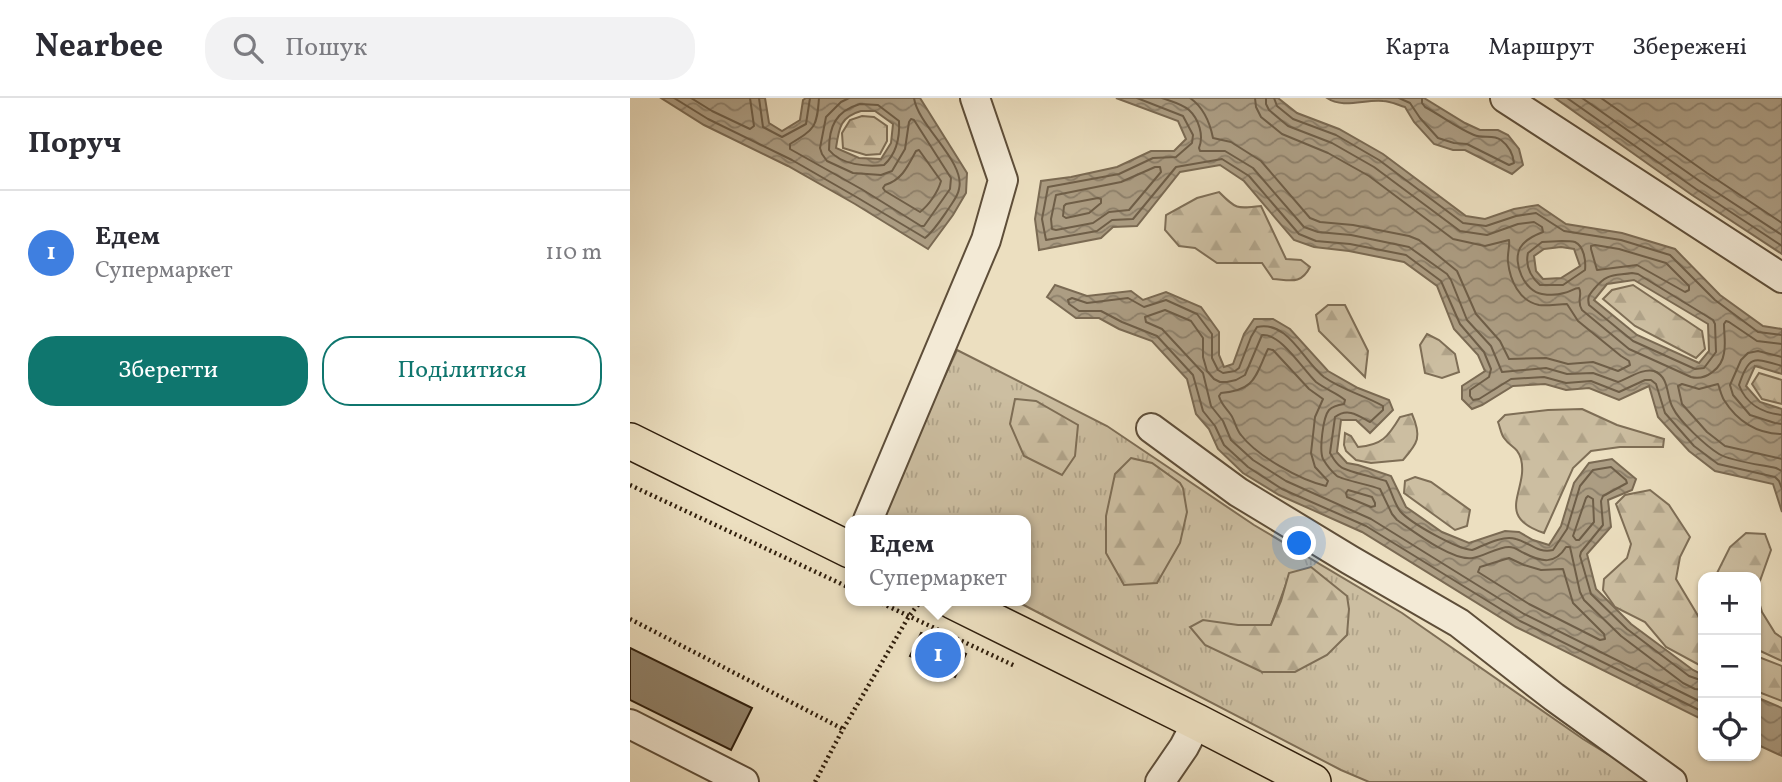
<!DOCTYPE html>
<html lang="uk">
<meta charset="utf-8">
<style>
body{margin:0;font-family:Vollkorn,serif;background:#f2f2f3;color:#2b2b33}
.controls{position:absolute;right:21px;bottom:21px;display:grid;overflow:hidden;border-radius:14px;box-shadow:0 2px 5px #0004}
.controls button{width:63px;height:63px;display:grid;place-items:center;padding:0;border:0;border-bottom:2px solid #e1e1e2;background:#fff;color:#2b2b33;font:35px sans-serif}
.you{position:absolute;left:670px;top:446px;width:24px;height:24px;margin:-18px;border:5px solid #fff;border-radius:50%;background:#1a73e8;box-shadow:0 0 0 10px #1a73e833}
.badge{display:grid;place-items:center;width:46px;height:46px;border-radius:50%;background:#0f766e;color:#fff;font-size:23px;font-weight:700}
.pin{position:absolute;translate:-50% -50%;border:4px solid #fff;box-shadow:0 2px 7px #0006}
.popup{position:absolute;left:215px;top:417px;width:186px;height:91px;box-sizing:border-box;display:grid;place-content:center;border-radius:14px;background:#fff;filter:drop-shadow(0 2px 5px #0005);font-size:23px;white-space:nowrap;color:#7c7c81}
.popup b{font-size:26px;color:#2b2b33}
.popup::after{content:'';position:absolute;left:50%;top:100%;margin-left:-14px;border:14px solid transparent;border-top-color:#fff}
.list{margin:0;padding:0;list-style:none}
h2{display:flex;justify-content:space-between;align-items:center;height:91px;margin:0;padding:0 28px;font-size:30px}
h2 small{font-size:23px;font-weight:400;color:#7c7c81}
.list li{display:grid;grid-template-columns:46px 1fr auto;gap:21px;align-items:center;box-sizing:border-box;height:126px;padding:0 28px;border-top:2px solid #e1e1e2}
.list b{display:block;font-size:26px;white-space:nowrap}
.list p{margin:0;font-size:23px;white-space:nowrap;color:#7c7c81}
.list em{font-size:23px;font-style:normal;color:#7c7c81}
.actions{display:flex;gap:14px;padding:21px 28px}
.actions a{flex:1;padding:16px 0;border:2px solid #0f766e;border-radius:28px;text-align:center;font-size:24px;color:#0f766e}
.actions .main{background:#0f766e;color:#fff}
.icon{flex:none;width:38px;height:38px;fill:none;stroke:currentColor;stroke-width:2;stroke-linecap:round;stroke-linejoin:round}
.map{position:relative;flex:none;width:1152px;height:684px;overflow:hidden}
header{display:flex;align-items:center;gap:42px;box-sizing:border-box;height:98px;padding:0 35px;background:#fff;border-bottom:2px solid #e1e1e2}
header strong{font-size:33px}
nav{display:flex;gap:38px;margin-inline-start:auto;font-size:24px}
.search{width:490px;height:63px;background:#f2f2f3;display:flex;align-items:center;gap:18px;box-sizing:border-box;padding:0 24px;border-radius:28px;color:#7c7c81;font-size:26px}
main{display:flex}
aside{flex:1;background:#fff}
.map>svg:first-child{display:block}
</style>
<header>
<strong>Nearbee</strong>
<div class="search"><svg class="icon" aria-label="search" viewBox="0 0 24 24"><circle cx="10" cy="10" r="6"/><path d="M15 15l6 6"/></svg>Пошук</div>
<nav><a>Карта</a><a>Маршрут</a><a>Збережені</a></nav>
</header>
<main>
<aside>
<h2>Поруч<small></small></h2>
<ul class="list">
<li><span class="badge" style="background:#3f7fe0">1</span><div><b>Едем</b><p>Супермаркет</p></div><em>110 m</em></li>
</ul>
<div class="actions"><a class="main">Зберегти</a><a>Поділитися</a></div>
</aside>
<div class="map">
<svg width="1152" height="684" viewBox="0 0 1152 684">
<defs>
<pattern id="grass-tufts" width="24" height="20" patternUnits="userSpaceOnUse" patternTransform="scale(1.75)"><rect width="24" height="20" fill="#ccbea1"/><path d="M3 7l-1-3M5 7V3M7 7l1-3M15 17l-1-3M17 17v-4M19 17l1-3" fill="none" stroke="#b0a389"/></pattern>
<pattern id="forest-firs" width="22" height="20" patternUnits="userSpaceOnUse" patternTransform="scale(1.75)"><rect width="22" height="20" fill="#ccbea1"/><path d="M5 1l3.5 6h-7zM16 11l3.5 6h-7z" fill="#b0a389"/></pattern>
<pattern id="water-waves" width="16" height="10" patternUnits="userSpaceOnUse" patternTransform="scale(1.75)"><rect width="16" height="10" fill="#ac9d83"/><path d="M0 5q4-4 8 0t8 0" fill="none" stroke="#8c7f6a"/></pattern>
</defs>
<rect width="100%" height="100%" fill="#ecdfc0"/>
<filter id="stains"><feTurbulence type="fractalNoise" baseFrequency=".00286" numOctaves="4"/><feColorMatrix values="0 0 0 0 .2 0 0 0 0 .09 0 0 0 0 .02 0 0 0 .5 -.17"/></filter>
<radialGradient id="worn" r=".72"><stop offset=".6" stop-color="#630" stop-opacity="0"/><stop offset="1" stop-color="#630" stop-opacity=".3"/></radialGradient>
<path fill="url(#grass-tufts)" stroke="#7e6e56" stroke-width="2" fill-rule="evenodd" d="M327 252 477 328 624 427 772 515 953 641 1023 684H739L711 672 386 503H396V422H248ZM660 475 632 574 608 527H641Z"/>
<g fill="url(#forest-firs)" stroke="#7e6e56" stroke-width="2">
<path d="M232 18 244 19 257 28V43L250 56 236 57 213 50 212 35 220 22Z"/>
<path d="M589 94C606 111 606 111 631 108L656 161 671 162 680 169C671 187 660 182 643 181L632 165H587L565 150 549 148 535 132 536 117 567 100Z"/>
<path d="M1003 187 1072 233 1075 251 1066 260 1005 228 973 201 982 192Z"/>
<path d="M698 207H715L738 253 735 279 689 233 686 217Z"/>
<path d="M797 236 809 242 825 256 829 274 812 280 795 275 790 247Z"/>
<path d="M1129 275 1152 282V306L1132 301 1122 286Z"/>
<path d="M385 301 406 303 448 327 445 358 432 377 394 358 380 326Z"/>
<path d="M952 311 987 327 1034 341 1033 349H990L961 353 943 370 914 435C863 418 899 392 891 361 887 348 881 350 874 340 871 336 870 329 868 324L875 317 918 312Z"/>
<path d="M782 316C792 339 788 345 773 362L741 365 726 362 716 353 714 347 715 335 721 338 728 349C752 347 758 339 770 319Z"/>
<path d="M501 360 522 365 550 385 553 390 557 414 550 445 527 485 494 487 476 455V418L485 376Z"/>
<path d="M785 379 801 384 840 412 837 428 825 432 774 395 775 383Z"/>
<path d="M1020 392 1039 407 1060 439 1050 459 1046 481 1073 526V569L1036 549 1015 524 985 509 973 492 974 481 997 460 1001 446 986 406 995 397Z"/>
<path d="M1116 435 1135 436 1141 452 1126 494 1132 514 1145 535 1152 540V563L1126 551V479H1086L1087 475 1100 449Z"/>
<path d="M681 469 717 498 719 511 717 537 697 557 665 574H632L575 547 560 529 573 522 608 527H641L651 503 659 475Z"/>
<path d="M1126 558 1152 568V603L1126 593Z"/>
</g>
<g fill="url(#water-waves)" stroke="#7a6a53" stroke-width="2" fill-rule="evenodd">
<path d="M31 0H135L139 25 152 33 170 22 173 2 176 0H290L337 75 336 95 323 117 298 151 225 106 158 68 74 27ZM231 13H245L263 26 261 45 251 61 229 60 206 50C209 30 210 19 231 13Z"/>
<path d="M486 0H648L667 15 709 31 753 56 836 118 855 121 884 111 908 107 936 126 992 135 1045 151 1090 197 1133 228 1152 231V276L1125 268 1116 288 1130 304 1152 311V414L1143 386 1085 373 1059 353 1028 319 1019 288 989 302 959 290 936 292 915 286 883 288 852 307 842 311 832 301V288L855 273 848 257 824 231 807 188 774 164 719 153 684 149 664 142 614 83 590 67 550 74 507 128 483 129 471 140 409 152 405 121 411 83 441 79 487 69 521 53H544L556 41 548 23ZM931 149 944 151 950 168 931 180 913 181 906 173 904 158 914 151ZM1004 182 1078 226 1079 253 1069 265 1007 237 964 202 977 186Z"/>
<path d="M697 0H794L835 25 850 32H868L878 37 889 51 893 67 882 76 835 52H823L804 46 784 24 775 9C768 7 760 3 753 3 735 1 713 11 697 0Z"/>
<path d="M925 0H1152V156L1062 97Z"/>
<path d="M425 187 457 198 501 193 513 202 536 194 571 209 589 234V257L594 269 603 266 614 236 624 221H643L660 231 698 273 728 290 759 302 763 312 740 335 726 322H711L707 354 717 365 728 367 761 378 776 409 812 434 839 445 875 433 889 434 903 442 919 447 931 428 944 385 959 365 982 361 1006 381 1002 392 978 402 981 429 957 456 966 491 1001 526 1063 572 1073 577V622L886 529 732 434 649 397 613 375 588 351 579 331 566 316 557 281 522 243 489 231 469 220H446L417 199Z"/>
<path d="M1126 599 1152 610V658L1126 646Z"/>
</g>
<g fill="none" stroke-linecap="round" stroke-linejoin="round">
<g stroke="#6e5e48" stroke-width="2">
<path d="M44 0 78 21 162 62 228 100 295 140C304 133 312 120 319 110 322 105 328 98 329 91 336 64 288 28 284 0"/>
<path d="M61 0 82 13 120 31 124 28 120 0"/>
<path d="M129 0 133 29 152 39 176 26 180 0"/>
<path d="M189 0C187 29 185 31 160 46V51L233 92 291 128H294L320 91 321 80 284 22 281 21 279 24 275 51 262 73 251 77 223 75 197 63 192 56 190 50 196 19 211 4 219 0"/>
<path d="M507 0 553 18 563 37 562 45 546 59 523 60 489 76 418 89 412 121 416 142 467 133 482 122 503 121 546 69 592 61 619 78 669 136 686 143 720 146 776 157 811 183 830 226 854 254 861 271 859 279 840 292V298L843 302 849 301 881 281 914 279 936 285 961 283 989 294 1015 282H1021L1026 286 1035 315 1064 348 1088 366 1145 379 1149 383 1152 391"/>
<path d="M532 0C540 3 552 6 559 12 569 21 574 38 569 50L570 53H595L623 70 674 129 688 134 721 137 779 149 817 176 821 182 837 222 861 248 872 274 916 270 937 276 963 275 988 284C999 280 1013 270 1024 273 1040 279 1036 299 1043 310 1049 323 1076 348 1089 356 1100 363 1132 367 1146 370L1152 373"/>
<path d="M560 0C573 9 580 25 583 40L601 44 631 63 680 120 690 124 723 127 779 138 789 142 827 173 846 216 870 243 879 261 916 260 938 266 963 264 988 273 1000 267 999 263 991 258 948 223 937 206C928 206 918 208 909 207 889 203 880 182 878 164 877 156 880 149 879 142L855 148 823 141 739 78 698 55 652 36 631 19 626 9 625 0"/>
<path d="M636 0V6L639 12 658 28 702 45 744 69 830 133 857 137 888 126 904 124 912 129 913 134C905 137 894 143 890 150 882 165 895 194 912 196 918 197 928 197 934 195 940 194 944 190 949 190 953 196 946 203 952 212L999 251 1061 279C1076 283 1092 270 1094 255 1096 246 1094 236 1094 226L1096 223 1099 224 1127 243 1152 246"/>
<path d="M644 0 647 8 663 21 706 37 749 62 833 125 856 128 886 118 906 115 934 133 991 142 1040 157 1085 202 1128 234 1152 237"/>
<path d="M769 0 780 5 790 20 808 40 824 45 837 46 879 67 884 65C883 56 879 48 871 42 863 36 853 41 844 37 827 30 812 18 795 9L792 5V0"/>
<path d="M937 0 1066 91 1152 148"/>
<path d="M952 0 1071 84 1152 137"/>
<path d="M971 0 1077 75 1152 125"/>
<path d="M230 6 248 7 269 23C270 40 266 56 254 67 236 69 211 67 199 52 199 28 206 13 230 6Z"/>
<path d="M289 52 311 83C308 94 299 107 290 114L255 93 253 90 255 87C272 82 278 68 286 53Z"/>
<path d="M525 69H530L531 74 499 112 479 114 463 125 426 132 422 131 421 121 426 97 491 84Z"/>
<path d="M468 100 471 101V105L459 115 436 120 433 118 434 108 436 106Z"/>
<path d="M932 143C936 143 941 143 945 144 954 148 956 163 955 172L933 187H910C900 178 895 168 898 155L912 144Z"/>
<path d="M965 147 989 151 1036 165 1059 188V192L1055 194 1007 167 967 172 961 151V148Z"/>
<path d="M1002 175 1008 176 1083 222 1085 226 1086 254 1074 270 1065 271 1003 243 959 207C957 199 959 197 964 191 977 175 983 178 1002 175Z"/>
<path d="M638 251 643 252 679 291 693 301 685 319 681 355 685 369 698 383 696 388C670 382 627 358 611 337 606 331 605 323 601 317 596 310 591 306 589 298L591 295C626 292 625 278 638 251Z"/>
<path d="M1152 259 1128 253 1118 255 1111 262 1100 287 1103 297 1120 317 1145 325 1152 326"/>
<path d="M1152 268C1124 260 1119 256 1109 287 1116 306 1133 315 1152 317"/>
<path d="M1152 336C1127 336 1107 323 1094 302 1091 297 1090 291 1088 286L1069 291 1052 286 1048 288 1052 306 1077 334 1095 348 1152 361"/>
<path d="M718 392 742 399 745 405V408L741 409 717 399 716 395Z"/>
<path d="M958 398 963 401 964 424 949 442H946L943 438 956 400Z"/>
<path d="M879 460 894 467 911 472 933 471 943 505 974 536 975 541 970 542 899 506 848 474 850 469Z"/>
<path d="M1073 583 1059 578 997 531 961 496 950 458 951 454 973 427 971 403 973 398 997 385 996 382 981 369 963 372 950 388 937 431 923 452C908 456 899 444 886 441 872 437 855 447 842 452 827 451 780 425 770 413 764 405 761 392 756 383 747 380 715 373 711 369 706 366 703 360 700 355L705 319C718 309 729 318 740 324L753 312V308C734 297 712 292 694 279 673 263 658 222 627 229L621 239 609 270 605 273 593 275 588 272 582 260V236L567 216 536 202 514 209 498 200 457 205 442 200 438 202 439 206 449 213H471L492 224 527 238 563 277 573 313 585 328 594 347 618 369 652 391 736 428 890 523 1073 614"/>
<path d="M1073 592 1065 591 1053 585 991 538 954 502 950 494 940 449H936C925 467 911 464 894 455 889 453 886 449 879 449 867 449 855 458 843 460 823 464 783 433 767 422L762 416 750 391C740 387 713 382 707 378 702 374 696 366 693 361 689 352 693 319 699 312 703 308 708 307 714 306L715 302C707 295 695 291 686 284 673 272 651 235 632 237L615 277 606 282 597 284H590L584 281 577 273 573 259V240L561 223 535 212 515 219 516 224 532 231 573 275 581 308 593 323 601 342 623 362 656 383 741 421 894 516 1073 605"/>
</g>
</g>
<g fill="#91826a" stroke="#2f1e0c" stroke-width="2">
<path d="M291 535 336 556 325 579 280 558Z"/>
<path d="M0 550 122 610 101 652 0 602Z"/>
</g>
<g fill="none" stroke-linecap="round" stroke-linejoin="round">
<g stroke="#5e4e39" stroke-width="32">
<g id="minor">
<path d="M875 0 1152 180"/>
<path d="M521 330 608 394 720 462 829 525 924 599 1042 684"/>
<path d="M238 422 356 142 373 82 345 0"/>
<path d="M0 626 114 684"/>
<path d="M530 684 554 649 567 624"/>
</g>
</g>
<g stroke="#2f1e0c" stroke-width="38">
<g id="major">
<path d="M0 343 220 452"/>
<path d="M323 503 567 624 683 684"/>
</g>
</g>
<g stroke="#2f1e0c" stroke-width="4.5" stroke-dasharray="2 3.5" stroke-linecap="butt">
<path d="M0 387 220 490"/>
<path d="M247 503 385 568"/>
<path d="M0 521 213 631"/>
<path d="M185 684 213 631 279 518 291 503"/>
</g>
<use href="#minor" stroke="#f3ead6" stroke-width="28"/>
<use href="#major" stroke="#ecdfc0" stroke-width="35"/>
</g>
<rect width="100%" height="100%" filter="url(#stains)"/>
<rect width="100%" height="100%" fill="url(#worn)"/>
</svg>
<div class="controls">
<button>+</button>
<button>−</button>
<button><svg class="icon" aria-label="locate" viewBox="0 0 24 24"><circle cx="12" cy="12" r="6"/><path d="M12 2v4M12 18v4M2 12h4M18 12h4"/></svg></button>
</div>
<div class="you"></div>
<div class="pin badge" style="left:308px;top:557px;background:#3f7fe0">1</div>
<div class="popup"><b>Едем</b>Супермаркет</div>
</div>
</main>
